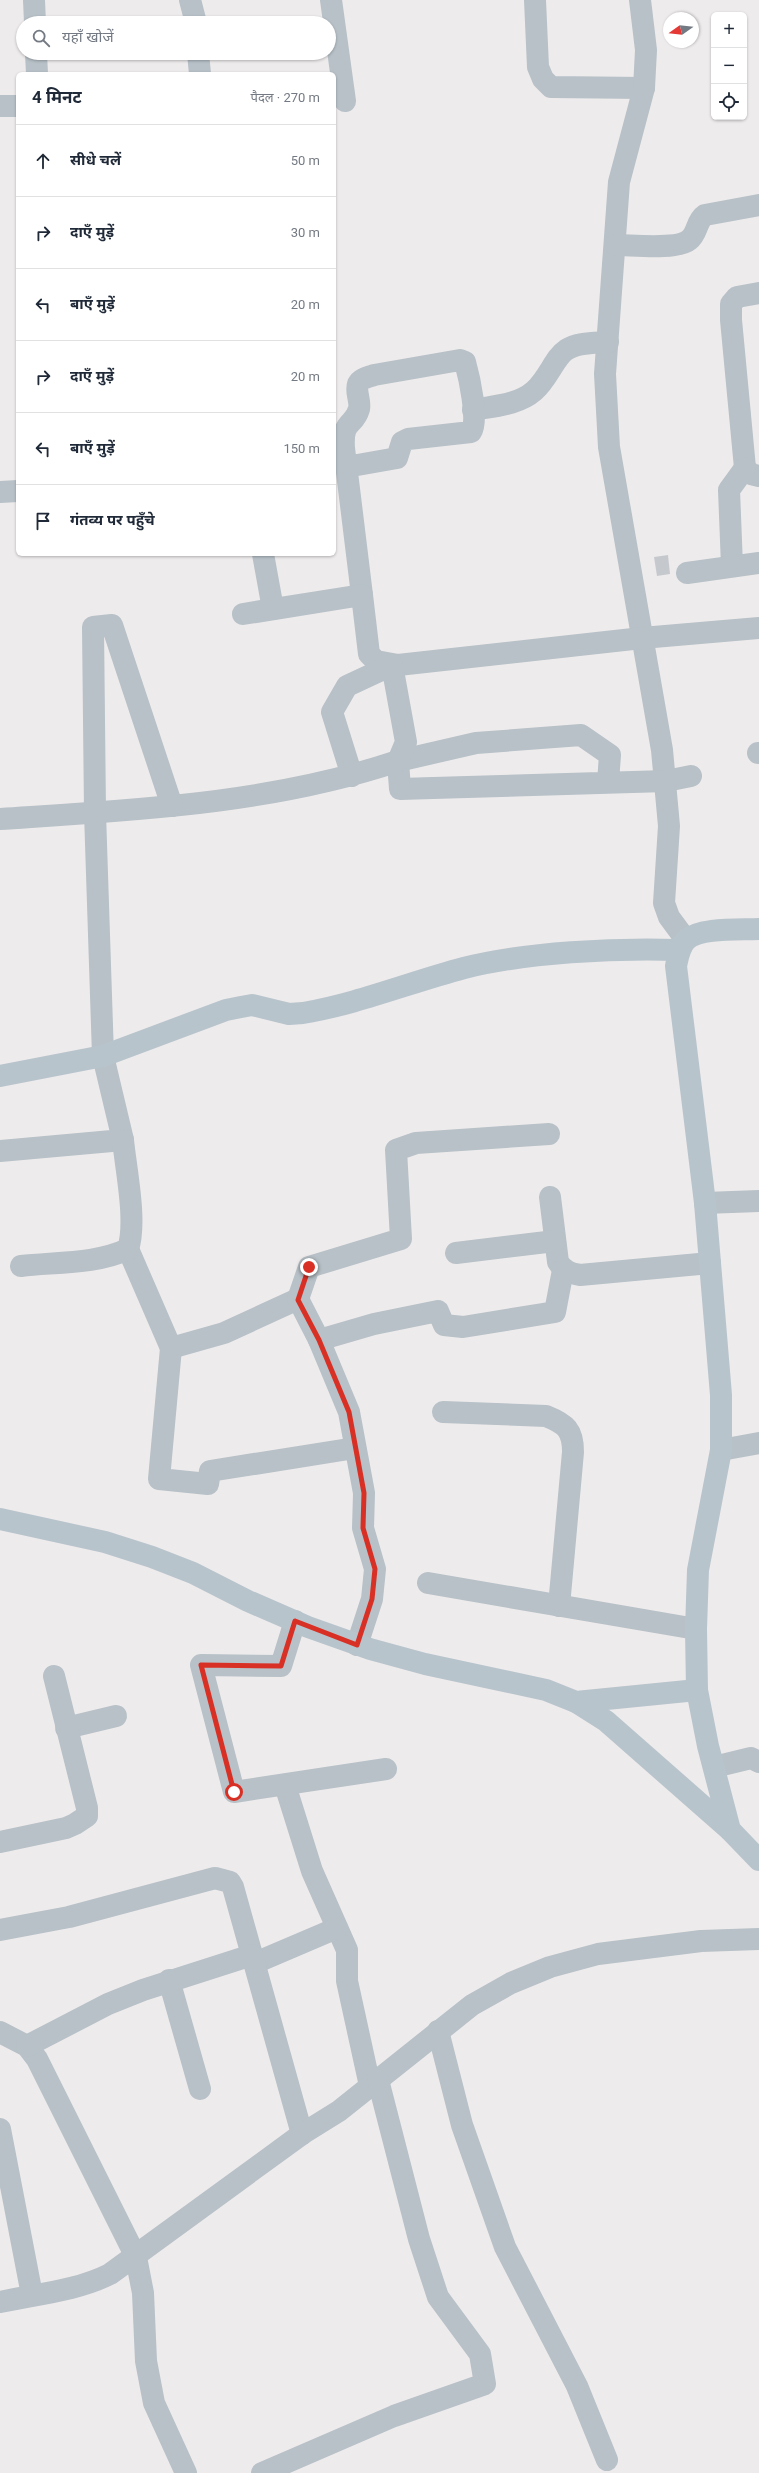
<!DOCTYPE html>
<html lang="hi">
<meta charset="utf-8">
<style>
body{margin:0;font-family:Roboto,"Noto Sans Devanagari",sans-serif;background:#f6f6f7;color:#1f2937}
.controls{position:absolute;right:12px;top:12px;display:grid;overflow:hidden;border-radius:6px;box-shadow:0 1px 3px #0004}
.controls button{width:36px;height:36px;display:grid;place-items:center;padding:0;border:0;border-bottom:1px solid #e0e1e3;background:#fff;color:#1f2937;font:20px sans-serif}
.compass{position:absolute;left:663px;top:12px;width:36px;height:36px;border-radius:50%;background:#fff;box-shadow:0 1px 3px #0004;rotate:255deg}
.stop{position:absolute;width:12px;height:12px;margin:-9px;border:3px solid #d93025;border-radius:50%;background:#fff}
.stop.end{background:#d93025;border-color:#fff;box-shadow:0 1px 4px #0008}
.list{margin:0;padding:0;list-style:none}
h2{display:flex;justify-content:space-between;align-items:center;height:52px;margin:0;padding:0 16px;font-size:17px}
h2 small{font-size:13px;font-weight:400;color:#747a83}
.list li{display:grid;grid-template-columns:26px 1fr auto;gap:12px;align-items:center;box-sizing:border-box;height:72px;padding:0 16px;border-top:1px solid #e0e1e3}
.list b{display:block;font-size:15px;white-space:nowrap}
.list em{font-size:13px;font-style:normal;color:#747a83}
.icon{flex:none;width:22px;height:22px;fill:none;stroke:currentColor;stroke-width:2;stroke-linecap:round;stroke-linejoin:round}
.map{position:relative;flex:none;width:759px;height:2473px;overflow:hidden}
.search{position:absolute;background:#fff;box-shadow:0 1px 3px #0004;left:16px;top:16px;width:320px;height:44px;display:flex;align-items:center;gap:10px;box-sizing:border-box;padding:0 14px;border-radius:22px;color:#747a83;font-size:15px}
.panel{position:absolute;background:#fff;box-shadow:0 1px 3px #0004;left:16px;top:72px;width:320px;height:484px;border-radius:6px}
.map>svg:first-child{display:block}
</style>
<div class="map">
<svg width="759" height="2473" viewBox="0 0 759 2473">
<rect width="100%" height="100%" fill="#eeebec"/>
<path fill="#c5c9ce" d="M668 555 670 574 657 576 654 557Z"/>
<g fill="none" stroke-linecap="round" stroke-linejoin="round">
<g stroke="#b7c1c7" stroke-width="22">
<path d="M34 0 35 23"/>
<path d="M190 0 196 23"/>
<path d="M331 0 345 101"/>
<path d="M535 0 538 67 543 79 551 87 644 88"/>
<path d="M640 0 646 50 644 88 619 182 605 374 609 447 662 750 669 826 664 903 669 917 686 940"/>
<path d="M36 53 37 74"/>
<path d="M198 53 200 74"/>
<path d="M0 106H18"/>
<path d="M616 245C633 245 677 250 689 240 698 233 696 221 705 215L759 205"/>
<path d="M759 293 737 297 731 304V320L745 468 751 474 759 476"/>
<path d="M473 410C494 406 518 405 534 391 548 379 555 357 566 350 577 342 595 343 608 342"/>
<path d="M346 467 397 458 402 442 408 439 471 432C479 420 469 376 465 362L460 360 374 375C369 377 361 378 358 384 355 392 361 401 359 409 354 427 342 419 344 448L362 595"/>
<path d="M0 492 18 491"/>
<path d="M263 554 273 609"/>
<path d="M732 566 729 490 745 468"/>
<path d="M687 573 759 563"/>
<path d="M243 614 362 595 369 654 376 661 398 665 642 638 759 628"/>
<path d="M758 753H759"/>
<path d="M608 782 610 755 581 735 476 743 398 761 400 789 433 788 666 781 691 776"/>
<path d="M0 819C134 810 270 804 398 761L406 742 392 665 347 686 332 712 352 776"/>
<path d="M0 1151 123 1140 103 1056 95 813 93 627 112 625 172 806"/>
<path d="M550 1197 558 1262C564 1271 570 1273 580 1275L710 1263"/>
<path d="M705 1203 759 1201"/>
<path d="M128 1249 171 1348 224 1333 298 1299 319 1340 349 1412 364 1493 363 1528 375 1569 372 1599 357 1645"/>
<path d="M456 1253 555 1241"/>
<path d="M21 1266C55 1262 97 1264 128 1249 137 1222 126 1170 123 1140"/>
<path d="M298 1299 309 1267 401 1239 396 1150 416 1143 549 1134"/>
<path d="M319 1340 374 1324 438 1311 444 1325 463 1327 555 1312 563 1270"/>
<path d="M171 1348 159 1479 208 1484 210 1471 355 1448"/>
<path d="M443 1412 546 1416C566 1424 573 1430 573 1452L559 1606"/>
<path d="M721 1450 759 1443"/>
<path d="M428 1583 696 1629"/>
<path d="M295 1621 281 1666 201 1665 234 1792 386 1769"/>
<path d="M66 1728 116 1716"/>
<path d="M714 1767 751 1758 759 1762"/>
<path d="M285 1785 312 1871 347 1950V1981L370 2086"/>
<path d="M0 1842 66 1828 75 1824 87 1816V1808L54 1676"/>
<path d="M0 1930 69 1917 215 1878 230 1882 233 1887 252 1955"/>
<path d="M255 1963 337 1928"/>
<path d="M169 1980 200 2089"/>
<path d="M438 2031 462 2125 505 2247 577 2386 607 2460"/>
<path d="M0 2032 27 2046 37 2059 136 2257 143 2293 146 2361 154 2403 186 2473"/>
<path d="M27 2046 108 2004 143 1990 252 1955 302 2134"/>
<path d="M0 2129 32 2295"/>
<path d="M0 2302C37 2294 76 2291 110 2274L302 2134 339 2111 472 2005 511 1983 550 1967 598 1954 701 1941 759 1939"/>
<path d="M262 2473 394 2416 485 2384 480 2354 438 2297 419 2239 378 2080"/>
</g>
<g stroke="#b8c4cc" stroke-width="22">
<path d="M0 1076 103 1056 226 1010 241 1007 252 1005 289 1014 303 1013C357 1004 411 982 464 968 528 952 614 948 679 950"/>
<path d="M0 1519 105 1542 152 1557 193 1573 248 1601 308 1627 370 1649 425 1664 546 1690 576 1702 697 1690 708 1746 730 1830 759 1860"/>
<path d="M697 1690 696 1629 698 1570 721 1450V1395L705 1203 676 966C678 957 679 948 686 940 700 927 740 930 759 929"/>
<path d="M576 1702 606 1721 730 1830"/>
</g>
</g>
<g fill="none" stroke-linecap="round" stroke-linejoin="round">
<path stroke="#d93025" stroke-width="5" d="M234 1792 201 1665 281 1666 295 1621 357 1645 372 1599 375 1569 363 1528 364 1493 349 1412 319 1340 298 1300 309 1267"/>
</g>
</svg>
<div class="controls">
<button>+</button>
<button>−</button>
<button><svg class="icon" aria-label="locate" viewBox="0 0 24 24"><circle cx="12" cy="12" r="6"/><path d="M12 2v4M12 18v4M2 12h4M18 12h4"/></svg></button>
</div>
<svg class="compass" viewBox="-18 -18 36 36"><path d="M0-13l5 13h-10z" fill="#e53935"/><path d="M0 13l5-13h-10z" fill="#747a83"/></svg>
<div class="stop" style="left:234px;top:1792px"></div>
<div class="stop end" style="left:309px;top:1267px"></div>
<div class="search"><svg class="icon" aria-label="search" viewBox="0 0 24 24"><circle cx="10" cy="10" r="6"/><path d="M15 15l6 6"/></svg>यहाँ खोजें</div>
<section class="panel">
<h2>4 मिनट<small>पैदल · 270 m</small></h2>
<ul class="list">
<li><svg class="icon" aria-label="ahead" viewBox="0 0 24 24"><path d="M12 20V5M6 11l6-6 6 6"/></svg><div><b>सीधे चलें</b></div><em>50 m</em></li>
<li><svg class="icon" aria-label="right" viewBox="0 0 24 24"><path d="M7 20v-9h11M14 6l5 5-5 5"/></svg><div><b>दाएँ मुड़ें</b></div><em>30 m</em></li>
<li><svg class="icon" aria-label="left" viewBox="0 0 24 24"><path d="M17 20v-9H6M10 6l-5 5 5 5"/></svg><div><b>बाएँ मुड़ें</b></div><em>20 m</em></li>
<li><svg class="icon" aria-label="right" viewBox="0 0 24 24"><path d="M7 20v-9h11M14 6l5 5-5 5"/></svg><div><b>दाएँ मुड़ें</b></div><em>20 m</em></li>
<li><svg class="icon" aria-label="left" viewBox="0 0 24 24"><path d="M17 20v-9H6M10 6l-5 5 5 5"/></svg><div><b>बाएँ मुड़ें</b></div><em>150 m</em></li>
<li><svg class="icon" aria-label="arrive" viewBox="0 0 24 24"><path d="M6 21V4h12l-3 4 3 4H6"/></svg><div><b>गंतव्य पर पहुँचे</b></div></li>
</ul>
</section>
</div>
